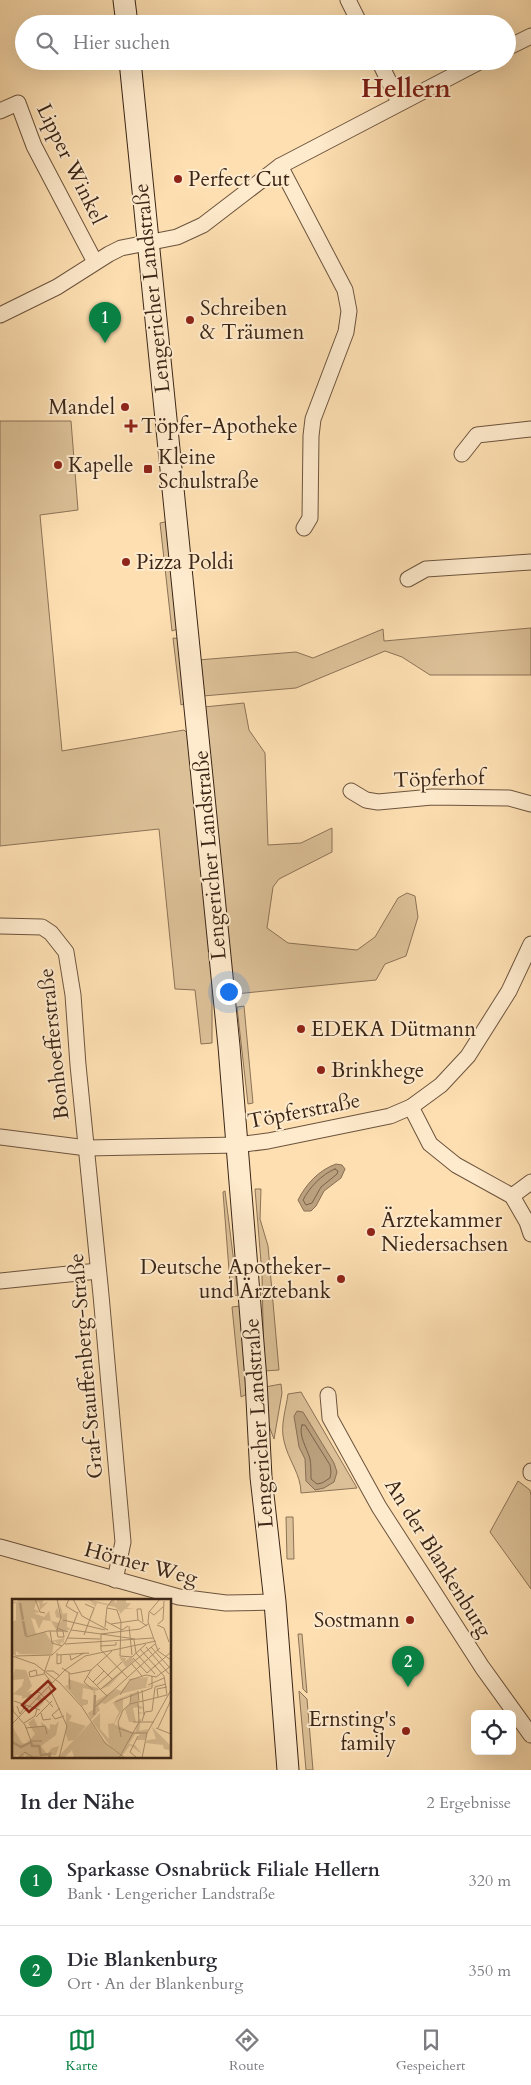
<!DOCTYPE html>
<html lang="de">
<meta charset="utf-8">
<style>
body{margin:0;font-family:Cardo,serif;background:#f7f7f7;color:#2b2b33}
.controls{position:absolute;right:15px;bottom:15px;display:grid;overflow:hidden;border-radius:8px;box-shadow:0 5px 20px #0002}
.controls button{width:45px;height:45px;display:grid;place-items:center;padding:0;border:0;border-bottom:1px solid #e1e1e2;background:#fff;color:#2b2b33;font:25px sans-serif}
.you{position:absolute;left:228px;top:991px;width:18px;height:18px;margin:-12px;border:4px solid #fff;border-radius:50%;background:#1a73e8;box-shadow:0 0 0 8px #1a73e833}
.badge{display:grid;place-items:center;width:32px;height:32px;border-radius:50%;background:#0b8043;color:#fff;font-size:16px;font-weight:700}
.pin{position:absolute;translate:-50% -41px;filter:drop-shadow(0 1px 2px #0008)}
.pin::after{content:'';position:absolute;top:26px;width:18px;height:15px;background:inherit;clip-path:polygon(0 0,100% 0,50% 100%)}
.list{margin:0;padding:0;list-style:none}
h2{display:flex;justify-content:space-between;align-items:center;height:65px;margin:0;padding:0 20px;font-size:21px}
h2 small{font-size:16px;font-weight:400;color:#7c7c81}
.list li{display:grid;grid-template-columns:32px 1fr auto;gap:15px;align-items:center;box-sizing:border-box;height:90px;padding:0 20px;border-top:1px solid #e1e1e2}
.list b{display:block;font-size:19px;white-space:nowrap}
.list p{margin:0;font-size:16px;white-space:nowrap;color:#7c7c81}
.list em{font-size:16px;font-style:normal;color:#7c7c81}
.icon{flex:none;width:28px;height:28px;fill:none;stroke:currentColor;stroke-width:2;stroke-linecap:round;stroke-linejoin:round}
.map{position:relative;flex:none;width:531px;height:1770px;overflow:hidden}
.search{position:absolute;background:#fff;box-shadow:0 5px 20px #0002;left:15px;right:15px;top:15px;height:55px;display:flex;align-items:center;gap:12px;box-sizing:border-box;padding:0 18px;border-radius:28px;color:#7c7c81;font-size:19px}
.sheet{height:245px;background:#fff}
nav{display:flex;justify-content:space-around;align-items:center;box-sizing:border-box;height:70px;border-top:1px solid #e1e1e2;background:#fff;font-size:14px;color:#7c7c81}
nav a{display:grid;justify-items:center;gap:2px}
nav .on{color:#0b8043}
.map>svg:first-child{display:block}
</style>
<div class="map">
<svg width="531" height="1770" viewBox="0 0 531 1770">
<rect width="100%" height="100%" fill="#fddfb1"/>
<filter id="stains"><feTurbulence type="fractalNoise" baseFrequency=".004" numOctaves="4"/><feColorMatrix values="0 0 0 0 .2 0 0 0 0 .09 0 0 0 0 .02 0 0 0 .5 -.17"/></filter>
<radialGradient id="worn" r=".72"><stop offset=".6" stop-color="#630" stop-opacity="0"/><stop offset="1" stop-color="#630" stop-opacity=".3"/></radialGradient>
<g fill="#dcc097" stroke="#8c7357">
<path d="M0 421H71L78 510 40 515 62 751 184 730 191 737 212 956V1043L201 1044 195 990 175 989 159 829 0 846Z"/>
<path d="M165 522 169 525 180 628 172 631 160 523Z"/>
<path d="M531 628V675H430L402 657 385 651 296 688 203 696 198 660 296 652 313 658 383 629 384 641Z"/>
<path d="M173 638 182 639 186 703 181 705Z"/>
<path d="M244 703 249 730 265 753 268 845 301 843 332 828V852L279 879 273 887 267 928 288 943 357 950 375 937 398 898 407 893 415 896 418 917 406 956 385 964 376 980 235 994 221 898 204 707Z"/>
<path d="M244 1006 253 1103 248 1104 237 1007Z"/>
<path d="M255 1189H261L260 1219 268 1246 279 1370 264 1371 262 1274Z"/>
<path d="M225 1191 238 1295 231 1296 223 1192Z"/>
<path d="M240 1306 247 1394 241 1397 232 1307Z"/>
<path d="M281 1384 282 1393 274 1439 267 1421 265 1387Z"/>
<path d="M301 1392 357 1488 301 1493C301 1474 288 1460 284 1441 280 1426 286 1409 288 1394Z"/>
<path d="M518 1481 530 1490 531 1496V1589L490 1532Z"/>
<path d="M286 1517H293L294 1559H287Z"/>
<path d="M298 1634H302L307 1693 303 1689Z"/>
<path d="M299 1691 307 1699 313 1770H306Z"/>
</g>
<g fill="#bba07d" stroke="#886f54">
<path d="M336 1164 342 1165 345 1169 341 1178 324 1191 316 1206 311 1211H304L298 1200C306 1184 319 1170 336 1164Z"/>
<path d="M297 1411 303 1412 334 1463 337 1472 334 1482 324 1488 315 1490 306 1481 305 1459 299 1447 294 1416Z"/>
</g>
<g fill="none" stroke-linecap="round" stroke-linejoin="round">
<g stroke="#7b634a" stroke-width="1">
<path d="M335 1169 338 1171 337 1174 321 1187 312 1203 306 1205 303 1200C309 1188 322 1174 335 1169Z"/>
<path d="M302 1425H305L330 1465 331 1472 330 1478 322 1483 317 1484 311 1479C311 1472 311 1465 310 1459 307 1448 298 1435 302 1425Z"/>
</g>
<g stroke="#6c543e" stroke-width="17">
<g id="minor">
<path d="M348 0 360 24"/>
<path d="M507 48 531 36"/>
<path d="M379 61 399 102"/>
<path d="M0 111 18 103 34 146 95 262"/>
<path d="M280 166 345 290 349 311 346 332 313 419 311 436 310 518 304 528"/>
<path d="M0 315 57 287 109 254 121 248 177 237 203 225 280 166 481 61"/>
<path d="M462 454 477 435 531 429"/>
<path d="M408 579 426 569 531 562"/>
<path d="M351 791 366 800 378 802 432 797 509 798 531 804"/>
<path d="M0 926 42 927 51 933 66 952 73 995 78 1065 101 1295 123 1542 115 1580"/>
<path d="M411 1107 430 1144 456 1165 512 1196 527 1222 531 1234"/>
<path d="M0 1137 87 1148 237 1145 268 1141 390 1116 411 1107 441 1085 468 1056 509 991 531 944"/>
<path d="M512 1196 531 1182"/>
<path d="M0 1281 98 1271"/>
<path d="M328 1395 330 1418 379 1507 482 1667 531 1735"/>
<path d="M531 1471V1473"/>
<path d="M0 1547 179 1597 226 1603 275 1602"/>
</g>
</g>
<g stroke="#3b2617" stroke-width="23">
<g id="secondary">
<path d="M124 0 127 24"/>
<path d="M130 61 229 1046 256 1380 261 1477 275 1602 288 1770"/>
</g>
</g>
<use href="#minor" stroke="#feeacc" stroke-width="15"/>
<use href="#secondary" stroke="#feeacc" stroke-width="21"/>
</g>
<g fill="#8f2418" stroke="#feeacc" stroke-width="2">
<circle cx="178" cy="179" r="5"/>
<circle cx="190" cy="320" r="5"/>
<circle cx="125" cy="407" r="5"/>
<path d="M128.5 418.5h5v5h5v5h-5v5h-5v-5h-5v-5h5z"/>
<circle cx="58" cy="465" r="5"/>
<rect x="143" y="464" width="10" height="10" rx="2.5"/>
<circle cx="126" cy="562" r="5"/>
<circle cx="301" cy="1029" r="5"/>
<circle cx="321" cy="1070" r="5"/>
<circle cx="371" cy="1232" r="5"/>
<circle cx="341" cy="1279" r="5"/>
<circle cx="410" cy="1620" r="5"/>
<circle cx="406" cy="1731" r="5"/>
</g>
<g text-anchor="middle" dominant-baseline="central" stroke-width="4" stroke-linejoin="round" paint-order="stroke">
<g font-size="21" fill="#3b2617" stroke="#feeacc">
<text transform="translate(71 164) rotate(64)">Lipper Winkel</text>
<text transform="translate(152 288) rotate(-96)">Lengericher Landstraße</text>
<text transform="translate(439 779) rotate(-2)">Töpferhof</text>
<text transform="translate(210 855) rotate(-95)">Lengericher Landstraße</text>
<text transform="translate(54 1044) rotate(-96)">Bonhoefferstraße</text>
<text transform="translate(304 1111) rotate(-11)">Töpferstraße</text>
<text transform="translate(86 1366) rotate(-95)">Graf-Stauffenberg-Straße</text>
<text transform="translate(259 1423) rotate(-94)">Lengericher Landstraße</text>
<text transform="translate(438 1558) rotate(58)">An der Blankenburg</text>
<text transform="translate(141 1564) rotate(15)">Hörner Weg</text>
</g>
<g font-size="21" fill="#3b2617" stroke="#feeacc" text-anchor="start">
<text x="188" y="179">Perfect Cut</text>
<text x="200" y="308">Schreiben<tspan x="200" dy="24">&amp; Träumen</tspan></text>
<text x="115" y="407" text-anchor="end">Mandel</text>
<text x="141" y="426">Töpfer-Apotheke</text>
<text x="158" y="457">Kleine<tspan x="158" dy="24">Schulstraße</tspan></text>
<text x="68" y="465">Kapelle</text>
<text x="136" y="562">Pizza Poldi</text>
<text x="311" y="1029">EDEKA Dütmann</text>
<text x="331" y="1070">Brinkhege</text>
<text x="381" y="1220">Ärztekammer<tspan x="381" dy="24">Niedersachsen</tspan></text>
<text x="331" y="1267" text-anchor="end">Deutsche Apotheker-<tspan x="331" dy="24">und Ärztebank</tspan></text>
<text x="400" y="1620" text-anchor="end">Sostmann</text>
<text x="396" y="1719" text-anchor="end">Ernsting's<tspan x="396" dy="24">family</tspan></text>
</g>
<g font-size="26" font-weight="bold" fill="#7a1f14" stroke="#feeacc">
<text x="406" y="88">Hellern</text>
</g>
</g>
<g transform="translate(12 1599)">
<rect width="159" height="159" fill="#fddfb1"/>
<path d="M6 0H32L30 5 36 3 28 11 27 3 24 4 22 10 28 13 22 14 32 18 37 12 39 22 48 24 50 20 44 18 43 13 45 9 49 18 47 3 51 15 55 14V28L59 30 54 32 51 46 50 42 48 46 42 42 40 56 8 55 4 52V56H0V23L4 21V4L1 5 0 2 5 3ZM19 19 23 20 27 30 31 21 39 22 45 32 53 33V39L39 42 33 33 24 35ZM70 0 83 6 76 0 96 5 100 1 93 0H102L104 5 105 0H114V4H119L115 9 123 10H113L107 16 108 13 103 8 85 4 79 20 83 7ZM107 58 114 59 113 62 119 58 122 61 97 87 83 92 84 102 104 90 109 92 118 82 116 80 136 78 134 88 154 84 108 95 93 105 90 104 86 107 88 111 79 121 76 114 84 109 81 91 71 89 70 100 76 101V105L70 107 53 87 56 86V80L88 90 114 68ZM3 70 14 71 20 87 15 93 21 91 18 94 22 99 24 100 27 95 32 103 25 110 23 107 27 102 21 99 19 97 10 100V97L1 95 10 87 12 80 0 81ZM126 92V106L132 109 127 110V113L132 114 126 115V108L121 109 124 123H117L113 110 119 103V96L111 99V110L102 125 123 134 127 120H129L127 132 136 130 133 141H124L128 135H123L117 145 123 146 130 155 118 146 110 157 101 151 80 122 88 114V130L97 140 96 125 102 124 107 113 101 104 90 112 106 100ZM54 113 60 117 57 122 74 127 63 140 79 123 89 139 111 159 62 158 60 151 52 159H40L46 158 62 141 56 142 54 135ZM22 119 26 128 30 127 29 123 38 131V125L43 126 47 122 44 136 29 147 35 155 40 149 47 147 44 156 14 159 13 155 11 159 5 156 0 159V127L10 144 15 145 17 143 14 140 17 142 23 135 16 124ZM140 128 159 147V157L157 151 152 150 151 146 134 144 135 141 144 140Z" fill="#dcc097" fill-rule="evenodd"/>
<path fill="none" stroke="#bba07d" stroke-width="2.5" d="M8 4 11 21M11 22 14 37M82 116 83 96M0 143 9 148 19 143 20 147H27L29 156 38 155 37 159"/>
<path fill="none" stroke="#af9573" stroke-width="1" d="M23 0 28 13 33 14M45 0 49 19 45 29 56 33M57 0 54 7 65 14M61 0 70 17 96 31M148 0 137 13 136 23 146 52 159 61M95 9 105 11 109 23 108 57 120 58 134 45M125 10 126 21 135 27M125 10H129L131 23M138 13 142 16 151 8M51 21 93 31M93 22 110 31 116 27M99 25 126 21M146 25 151 21 152 2M145 26 152 29 157 43M117 27 120 56M93 28 95 8 101 0M59 31 66 13M38 32 40 44 50 47M89 35V51L116 79M89 35 123 40M72 36 82 9 73 5M14 38 36 32H51L52 38H46L45 33V30H46M55 39 88 40M122 41 124 54 143 75M53 45 141 39M88 47 104 46V43M134 48 157 75M139 48 158 69M128 50 152 77 155 96M45 54V65L49 64V56M45 56 77 54M58 56 59 61 72 54M0 57 23 65 48 84 70 108 93 144 113 159M3 57 40 56 53 44 59 31 89 35 128 30 136 25M38 57 32 74 40 84M121 59 135 74 159 53M119 64 130 77M85 65 100 80M50 69 59 75 79 71 100 52M79 71 72 83 81 91M34 72H41L48 77M57 74 58 90M25 76 24 71 17 73 18 78 32 75M75 77 95 97M81 83 92 72M85 86 110 63M136 86 152 79M37 88 55 127 47 159M89 90 143 45M130 91 132 116M126 92 127 103 155 96M108 96 118 81 134 76 144 78 159 67M146 98 145 90 155 88M0 99 1 112 13 126 19 142H30M2 102 28 111M103 103 140 89V77M10 105 18 96 27 93 41 108M5 107 8 115 14 106M83 108 148 49M48 109 40 116 43 120 52 117M140 112 143 88 154 85M29 114 31 121 39 120M24 118 40 102M130 122 133 113 140 112M121 123H142M12 124 23 117 25 110M0 125 53 71 73 57 144 42M14 129 33 127 35 135M106 129 120 134H135M144 129 159 135M146 129 159 101M109 138 106 123 111 111 118 105 119 95M6 159 13 153 22 159M107 159 127 123 126 103 118 105M125 159 118 153 126 137M130 159 135 134 159 91"/>
<path fill="#8f2418" fill-opacity="0.15" stroke="#8f2418" stroke-width="2.5" d="M36 82 43 90 17 113 10 106Z"/>
<rect width="159" height="159" fill="none" stroke="#3b2617" stroke-width="2.5"/>
</g>
<rect width="100%" height="100%" filter="url(#stains)"/>
<rect width="100%" height="100%" fill="url(#worn)"/>
</svg>
<div class="controls">
<button><svg class="icon" aria-label="locate" viewBox="0 0 24 24"><circle cx="12" cy="12" r="6"/><path d="M12 2v4M12 18v4M2 12h4M18 12h4"/></svg></button>
</div>
<div class="you"></div>
<div class="pin badge" style="left:105px;top:343px">1</div>
<div class="pin badge" style="left:408px;top:1687px">2</div>
<div class="search"><svg class="icon" aria-label="search" viewBox="0 0 24 24"><circle cx="10" cy="10" r="6"/><path d="M15 15l6 6"/></svg>Hier suchen</div>
</div>
<section class="sheet">
<h2>In der Nähe<small>2 Ergebnisse</small></h2>
<ul class="list">
<li><span class="badge">1</span><div><b>Sparkasse Osnabrück Filiale Hellern</b><p>Bank · Lengericher Landstraße</p></div><em>320 m</em></li>
<li><span class="badge">2</span><div><b>Die Blankenburg</b><p>Ort · An der Blankenburg</p></div><em>350 m</em></li>
</ul>
</section>
<nav>
<a class="on"><svg class="icon" aria-label="map" viewBox="0 0 24 24"><path d="M3 6l6-2 6 2 6-2v14l-6 2-6-2-6 2zM9 4v14M15 6v14"/></svg>Karte</a>
<a><svg class="icon" aria-label="directions" viewBox="0 0 24 24"><path d="M12 3l9 9-9 9-9-9zM9 14v-3h6M13 9l2 2-2 2"/></svg>Route</a>
<a><svg class="icon" aria-label="saved" viewBox="0 0 24 24"><path d="M7 4h10v16l-5-4-5 4z"/></svg>Gespeichert</a>
</nav>
